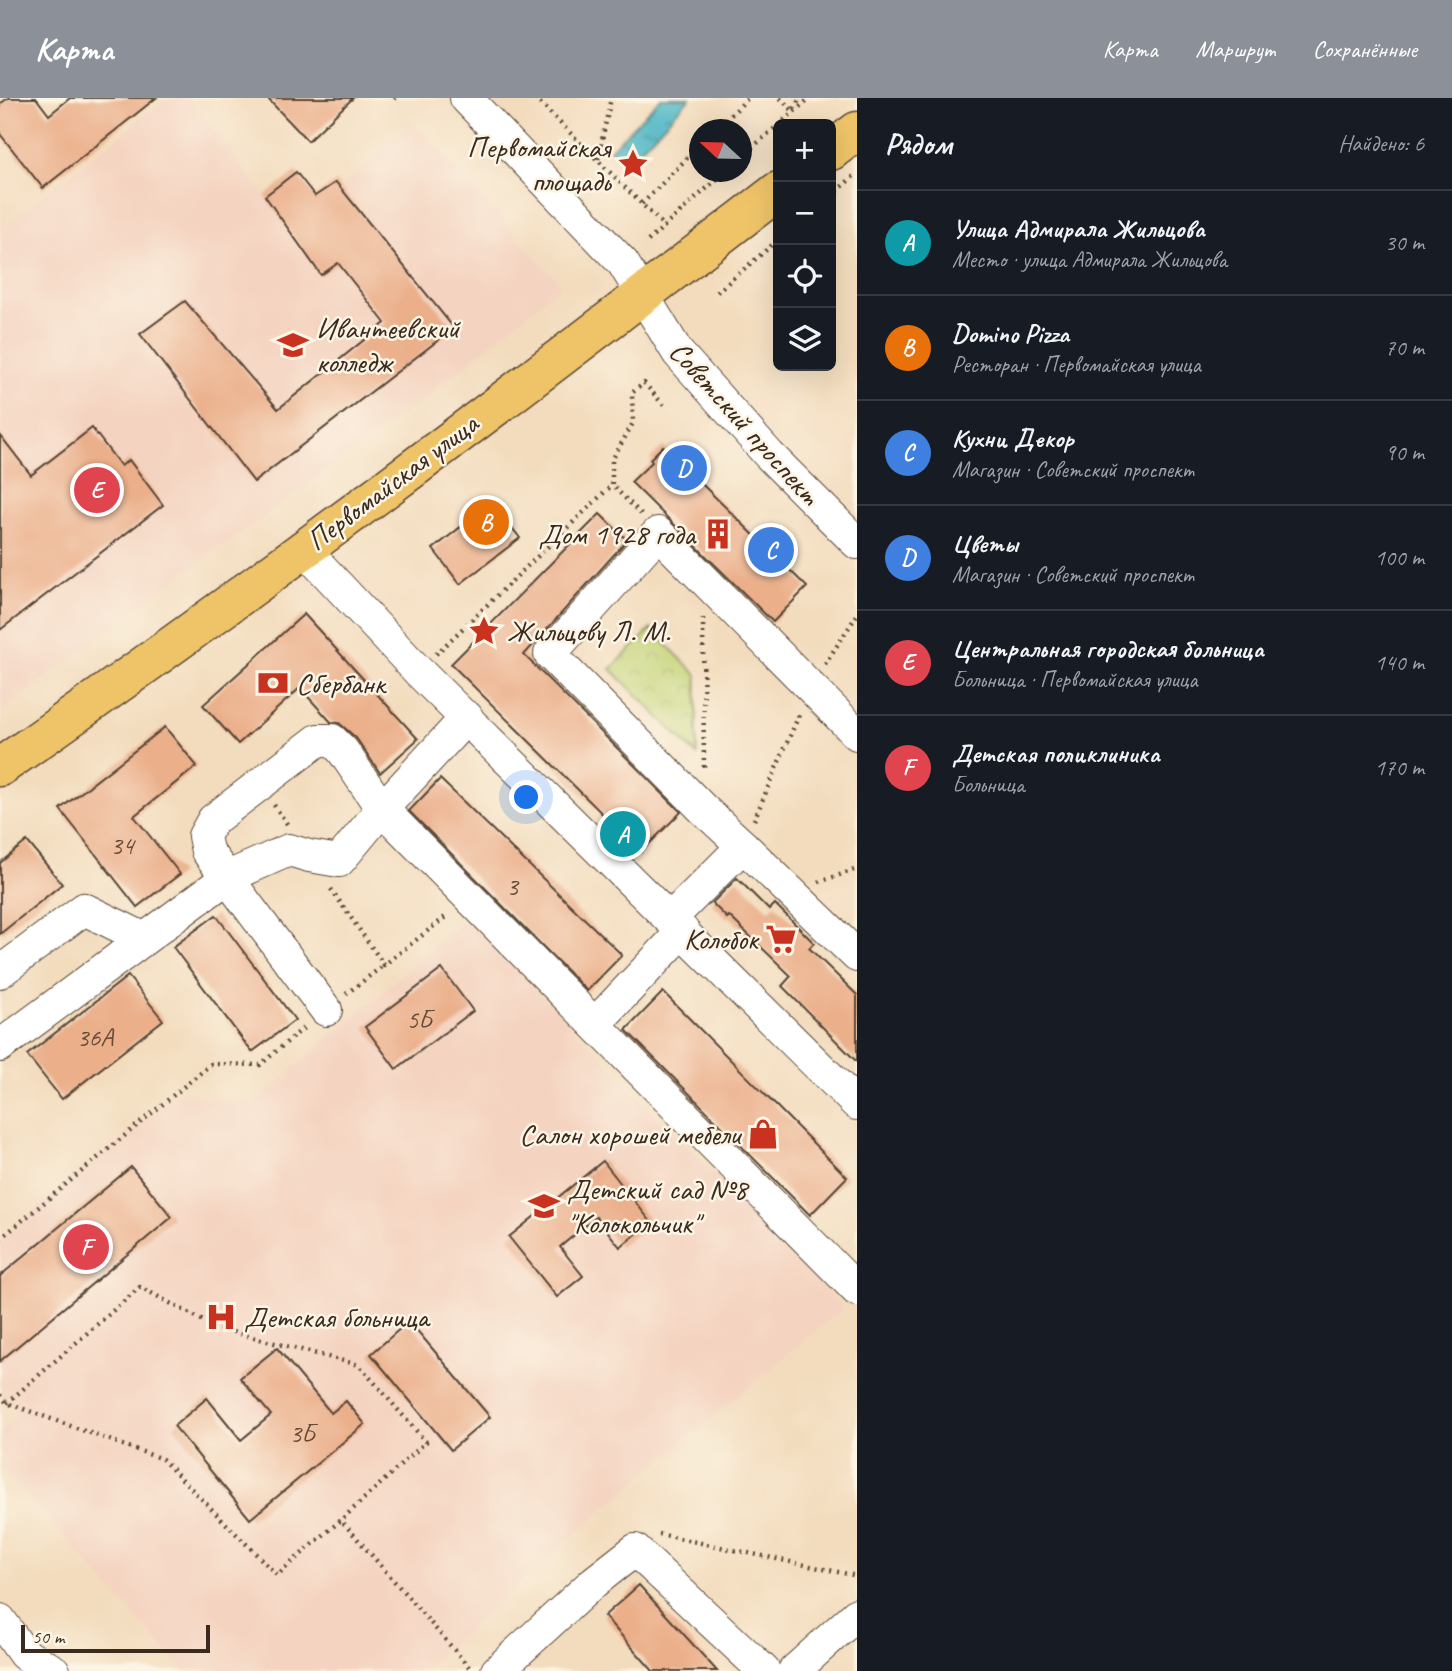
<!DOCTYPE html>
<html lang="ru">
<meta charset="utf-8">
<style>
body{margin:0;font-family:Caveat,sans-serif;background:#20242c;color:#f1f3f6}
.controls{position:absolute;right:21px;top:21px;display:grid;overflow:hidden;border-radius:10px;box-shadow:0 7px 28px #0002}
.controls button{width:63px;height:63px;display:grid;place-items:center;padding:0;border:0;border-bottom:2px solid #363941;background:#171b24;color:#f1f3f6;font:35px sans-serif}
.compass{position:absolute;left:689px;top:21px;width:63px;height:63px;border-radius:50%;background:#171b24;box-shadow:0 7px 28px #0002;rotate:292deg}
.scale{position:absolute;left:21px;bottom:18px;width:189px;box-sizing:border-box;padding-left:7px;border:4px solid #3b2a1e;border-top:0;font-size:19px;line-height:24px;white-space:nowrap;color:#3b2a1e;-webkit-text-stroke:5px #fcf5e5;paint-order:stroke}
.you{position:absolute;left:527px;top:700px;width:24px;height:24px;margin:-18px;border:5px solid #fff;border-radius:50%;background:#1a73e8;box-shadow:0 0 0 10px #1a73e833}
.badge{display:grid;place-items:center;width:46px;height:46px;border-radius:50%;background:#8c9099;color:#fff;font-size:23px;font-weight:700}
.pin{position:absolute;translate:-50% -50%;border:4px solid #fff;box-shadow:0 2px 7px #0006}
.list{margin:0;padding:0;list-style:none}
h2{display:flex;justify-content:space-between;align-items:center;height:91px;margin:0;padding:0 28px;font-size:30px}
h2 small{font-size:23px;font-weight:400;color:#9ea1a6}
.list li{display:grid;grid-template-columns:46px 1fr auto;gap:21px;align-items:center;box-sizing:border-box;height:105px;padding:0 28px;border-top:2px solid #363941}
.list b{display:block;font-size:26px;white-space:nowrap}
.list p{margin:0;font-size:23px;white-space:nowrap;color:#9ea1a6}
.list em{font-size:23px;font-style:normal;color:#9ea1a6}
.icon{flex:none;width:38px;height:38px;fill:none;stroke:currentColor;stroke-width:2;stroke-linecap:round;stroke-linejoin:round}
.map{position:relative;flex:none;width:857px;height:1573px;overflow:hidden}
header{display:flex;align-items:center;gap:42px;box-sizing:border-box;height:98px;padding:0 35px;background:#8c9099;color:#fff}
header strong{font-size:33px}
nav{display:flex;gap:38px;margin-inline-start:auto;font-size:24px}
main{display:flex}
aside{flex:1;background:#171b24}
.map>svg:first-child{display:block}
</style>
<header>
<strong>Карта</strong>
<nav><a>Карта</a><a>Маршрут</a><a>Сохранённые</a></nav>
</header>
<main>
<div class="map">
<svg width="857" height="1573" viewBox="0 0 857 1573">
<defs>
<pattern id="park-crowns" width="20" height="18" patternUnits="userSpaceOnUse" patternTransform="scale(1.75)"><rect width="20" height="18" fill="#c2d375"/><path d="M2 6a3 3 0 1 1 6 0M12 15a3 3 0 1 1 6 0" fill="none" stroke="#a8b565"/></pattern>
<pattern id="water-ripples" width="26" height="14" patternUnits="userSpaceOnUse" patternTransform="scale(1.75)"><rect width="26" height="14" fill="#48b5c4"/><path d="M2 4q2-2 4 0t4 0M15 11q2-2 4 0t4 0" fill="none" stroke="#3d939f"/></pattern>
</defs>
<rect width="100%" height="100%" fill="#fcf5e5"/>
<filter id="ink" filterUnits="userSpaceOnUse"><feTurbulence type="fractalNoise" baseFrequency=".0143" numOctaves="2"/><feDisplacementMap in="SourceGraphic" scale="14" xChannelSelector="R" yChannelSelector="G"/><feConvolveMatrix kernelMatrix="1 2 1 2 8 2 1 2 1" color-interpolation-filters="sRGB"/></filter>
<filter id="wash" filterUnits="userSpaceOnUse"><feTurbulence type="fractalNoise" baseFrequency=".00686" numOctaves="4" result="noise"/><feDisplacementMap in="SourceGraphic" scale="28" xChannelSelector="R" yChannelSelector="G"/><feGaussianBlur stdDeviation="1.57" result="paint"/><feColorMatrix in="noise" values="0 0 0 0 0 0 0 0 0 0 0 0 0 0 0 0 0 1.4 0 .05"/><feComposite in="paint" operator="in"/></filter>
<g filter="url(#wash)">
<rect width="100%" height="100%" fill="#f3dcbd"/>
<g fill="#f4d3c0">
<path d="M166 0H189L265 98 296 74 315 98 336 84 341 89 412 23 562 187 417 306 226 446 220 448 0 615V122L5 128Z"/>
<path d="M467 820 843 1210 609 1406 422 1573H184L0 1367V1332L18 1316 0 1296V1141L177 995 253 1006Z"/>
</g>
<path fill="url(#park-crowns)" stroke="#7e7e4a" stroke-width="2" d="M651 531 697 577V657L611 571Z"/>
<path fill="url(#water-ripples)" stroke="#427071" stroke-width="2" d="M661 0H690L625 67 610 52Z"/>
<g id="blocks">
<g fill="#ebaf8a">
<path d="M8 0H36L49 17 70 0H156L43 90 0 36V6Z"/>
<path d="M267 0H353L308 43Z"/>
<path d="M296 74 315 98 336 84 454 230 254 384 140 236 185 203 278 311 385 225 338 165 321 177 265 98Z"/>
<path d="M92 330 121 368 129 362 163 407 0 532V337L31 377Z"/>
<path d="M663 348 807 489 773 524 631 384 652 364 650 361Z"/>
<path d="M492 404 520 440 460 486 433 451Z"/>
<path d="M600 416 627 442 524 557 681 714 641 754 451 566Z"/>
<path d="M304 516 418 641 380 675 356 640 339 625 331 624 300 590 238 646 203 607Z"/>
<path d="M165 629 197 668 134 718 180 776 137 809 60 711Z"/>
<path d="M440 681 622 857 587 893 409 713Z"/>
<path d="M27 743 62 786 0 836V765Z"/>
<path d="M737 780 769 812 775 806 814 845 809 850 857 897V964L782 888 791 878 729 818 727 820 712 805Z"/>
<path d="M216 817 295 922 252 954 173 849Z"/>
<path d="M442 871 473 913 396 971 365 929Z"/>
<path d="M128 878 163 922 62 1001 27 957Z"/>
<path d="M663 894 847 1079 810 1117 626 932Z"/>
<path d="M603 1063 651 1124 620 1149 596 1119 560 1149 583 1178 557 1199 509 1139Z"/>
<path d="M131 1069 172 1119 0 1263V1178Z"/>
<path d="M409 1223 490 1319 451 1352 371 1256Z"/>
<path d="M277 1250 331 1315 346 1303 365 1326 250 1421 174 1328 207 1300 241 1342 271 1317 240 1280Z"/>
<path d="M639 1487 717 1573H653L604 1518Z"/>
</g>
</g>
</g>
<g filter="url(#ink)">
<use href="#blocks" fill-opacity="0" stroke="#574536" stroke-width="2"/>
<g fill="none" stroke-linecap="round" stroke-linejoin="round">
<g stroke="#574536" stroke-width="34">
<g id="minor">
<path d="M466 0 623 165 678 255 769 357 857 445"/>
<path d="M303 450 418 573 857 1006"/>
<path d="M743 748 857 858"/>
<path d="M671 820 743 748 704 712 550 556 658 435 857 636"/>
<path d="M0 874 84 811 143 840"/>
<path d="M326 912 207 753 204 738 213 722 318 642H332L343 653 382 711 467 619"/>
<path d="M596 925 683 833"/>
<path d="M0 948 228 779 289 752 309 758 339 763 382 711 857 1192"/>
<path d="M0 1522 24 1556 54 1573"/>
<path d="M497 1573 594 1484 635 1452 764 1573"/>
<path d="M794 1573 857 1516"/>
</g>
</g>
<g stroke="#574536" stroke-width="41">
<g id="major">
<path d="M831 53 857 33"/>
<path d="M0 669C265 485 522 290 778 93"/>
</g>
</g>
<g stroke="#574536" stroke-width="4.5" stroke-dasharray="2 5" stroke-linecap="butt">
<path d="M535 0 665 129"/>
<path d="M780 0 793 13 800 0"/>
<path d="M394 1 395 0"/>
<path d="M716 32 748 0"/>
<path d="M741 59 810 0"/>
<path d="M598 61 611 0"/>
<path d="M831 98 854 78"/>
<path d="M642 106 699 48"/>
<path d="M648 143 725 74"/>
<path d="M717 194 778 142"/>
<path d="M641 416 612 387V362L633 325 632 295 644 285 667 311"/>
<path d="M703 520 704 673"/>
<path d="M436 556 612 387"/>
<path d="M825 566 857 517"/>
<path d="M274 707 287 726"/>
<path d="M754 722 799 617"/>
<path d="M819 784 857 771"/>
<path d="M331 791 384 867 448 817"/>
<path d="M346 896 384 867"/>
<path d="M0 1141 211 966 260 967 306 928"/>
<path d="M0 1297 7 1305 162 1361 277 1477 341 1422 469 1569"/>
<path d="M7 1305 140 1189 217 1230 359 1267 426 1344 341 1422"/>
<path d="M659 1436 857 1478"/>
</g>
<use href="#minor" stroke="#fff" stroke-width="32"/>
<use href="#major" stroke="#efc469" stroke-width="38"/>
</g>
</g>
<defs>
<g id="sight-bare" transform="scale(2.415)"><path d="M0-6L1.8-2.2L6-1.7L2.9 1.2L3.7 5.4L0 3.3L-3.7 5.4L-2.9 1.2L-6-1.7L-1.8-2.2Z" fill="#c8321e" stroke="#fcf5e5" stroke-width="2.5" paint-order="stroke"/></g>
<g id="university-bare" transform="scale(2.415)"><path d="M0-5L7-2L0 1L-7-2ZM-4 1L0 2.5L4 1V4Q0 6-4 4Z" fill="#c8321e" stroke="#fcf5e5" stroke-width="2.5" paint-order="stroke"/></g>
<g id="building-bare" transform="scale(2.415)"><path d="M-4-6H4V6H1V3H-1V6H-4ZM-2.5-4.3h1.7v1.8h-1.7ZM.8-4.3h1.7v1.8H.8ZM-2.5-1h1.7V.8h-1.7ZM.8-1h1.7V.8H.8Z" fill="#c8321e" stroke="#fcf5e5" stroke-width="2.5" paint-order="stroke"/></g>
<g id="bank-bare" transform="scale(2.415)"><path d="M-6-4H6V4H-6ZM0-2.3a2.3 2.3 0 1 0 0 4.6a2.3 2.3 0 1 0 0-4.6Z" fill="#c8321e" stroke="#fcf5e5" stroke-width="2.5" paint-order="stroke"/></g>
<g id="supermarket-bare" transform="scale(2.415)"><path d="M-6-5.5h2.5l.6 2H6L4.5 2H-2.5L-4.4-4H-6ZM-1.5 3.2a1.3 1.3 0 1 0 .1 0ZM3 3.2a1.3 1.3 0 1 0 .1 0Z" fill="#c8321e" stroke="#fcf5e5" stroke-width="2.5" paint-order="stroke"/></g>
<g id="shop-bare" transform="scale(2.415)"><path d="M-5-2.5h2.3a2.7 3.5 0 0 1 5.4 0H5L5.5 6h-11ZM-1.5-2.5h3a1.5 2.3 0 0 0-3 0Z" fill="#c8321e" stroke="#fcf5e5" stroke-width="2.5" paint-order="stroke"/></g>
<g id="school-bare" transform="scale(2.415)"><path d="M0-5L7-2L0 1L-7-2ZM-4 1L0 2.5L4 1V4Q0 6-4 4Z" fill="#c8321e" stroke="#fcf5e5" stroke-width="2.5" paint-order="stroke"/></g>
<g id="hospital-bare" transform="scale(2.415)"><path d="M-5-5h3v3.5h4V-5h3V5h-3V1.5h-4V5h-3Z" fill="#c8321e" stroke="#fcf5e5" stroke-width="2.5" paint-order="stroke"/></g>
</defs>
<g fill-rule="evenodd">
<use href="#sight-bare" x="633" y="66"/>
<use href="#university-bare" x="293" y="247"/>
<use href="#building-bare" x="718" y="436"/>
<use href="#sight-bare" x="484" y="533"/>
<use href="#bank-bare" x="273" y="585"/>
<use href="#supermarket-bare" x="781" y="841"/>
<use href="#shop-bare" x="763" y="1036"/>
<use href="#school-bare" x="544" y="1108"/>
<use href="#hospital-bare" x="221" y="1219"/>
</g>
<g text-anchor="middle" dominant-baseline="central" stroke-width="5" stroke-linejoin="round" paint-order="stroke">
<g font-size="26" fill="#674b39">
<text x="122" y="747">34</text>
<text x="512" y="788">3</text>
<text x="419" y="921">5Б</text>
<text x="95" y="939">36А</text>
<text x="302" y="1335">3Б</text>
</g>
<g font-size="30" fill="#3b2a1e" stroke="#fcf5e5" text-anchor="start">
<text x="610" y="49" text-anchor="end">Первомайская<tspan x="610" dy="34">площадь</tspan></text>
<text x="316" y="230">Ивантеевский<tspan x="316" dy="34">колледж</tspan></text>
<text x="695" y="436" text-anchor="end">Дом 1928 года</text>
<text x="507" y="533">Жильцову Л. М.</text>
<text x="296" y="585">Сбербанк</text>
<text x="758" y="841" text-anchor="end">Колобок</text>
<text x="740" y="1036" text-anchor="end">Салон хорошей мебели</text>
<text x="567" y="1091">Детский сад №8<tspan x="567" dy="34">"Колокольчик"</tspan></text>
<text x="244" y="1219">Детская больница</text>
</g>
<g font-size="30" fill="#3b2a1e" stroke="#fcf5e5">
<text transform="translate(745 325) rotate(48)">Советский проспект</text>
<text transform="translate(392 384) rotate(-37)">Первомайская улица</text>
</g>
</g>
</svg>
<div class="controls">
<button>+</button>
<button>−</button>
<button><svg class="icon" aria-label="locate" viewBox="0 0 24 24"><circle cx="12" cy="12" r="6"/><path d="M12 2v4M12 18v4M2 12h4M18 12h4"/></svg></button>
<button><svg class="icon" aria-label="layers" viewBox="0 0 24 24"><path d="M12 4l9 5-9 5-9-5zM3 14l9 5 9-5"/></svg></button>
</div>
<svg class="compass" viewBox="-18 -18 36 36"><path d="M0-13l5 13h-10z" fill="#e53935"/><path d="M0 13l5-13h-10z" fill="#9ea1a6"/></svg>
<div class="scale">50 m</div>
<div class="you"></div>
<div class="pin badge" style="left:623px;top:736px;background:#0f9aa8">A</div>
<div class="pin badge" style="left:486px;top:424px;background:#e8710a">B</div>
<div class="pin badge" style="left:771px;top:452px;background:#3f7fe0">C</div>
<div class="pin badge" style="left:684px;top:370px;background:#3f7fe0">D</div>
<div class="pin badge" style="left:97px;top:392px;background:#e0444e">E</div>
<div class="pin badge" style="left:86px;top:1149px;background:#e0444e">F</div>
</div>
<aside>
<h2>Рядом<small>Найдено: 6</small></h2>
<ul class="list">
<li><span class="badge" style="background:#0f9aa8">A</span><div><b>Улица Адмирала Жильцова</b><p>Место · улица Адмирала Жильцова</p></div><em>30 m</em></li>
<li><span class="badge" style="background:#e8710a">B</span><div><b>Domino Pizza</b><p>Ресторан · Первомайская улица</p></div><em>70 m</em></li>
<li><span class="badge" style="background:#3f7fe0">C</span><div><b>Кухни Декор</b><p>Магазин · Советский проспект</p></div><em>90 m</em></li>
<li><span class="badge" style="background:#3f7fe0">D</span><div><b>Цветы</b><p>Магазин · Советский проспект</p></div><em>100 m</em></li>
<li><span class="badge" style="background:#e0444e">E</span><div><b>Центральная городская больница</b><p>Больница · Первомайская улица</p></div><em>140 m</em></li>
<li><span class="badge" style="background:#e0444e">F</span><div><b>Детская поликлиника</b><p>Больница</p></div><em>170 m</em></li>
</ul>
</aside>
</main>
